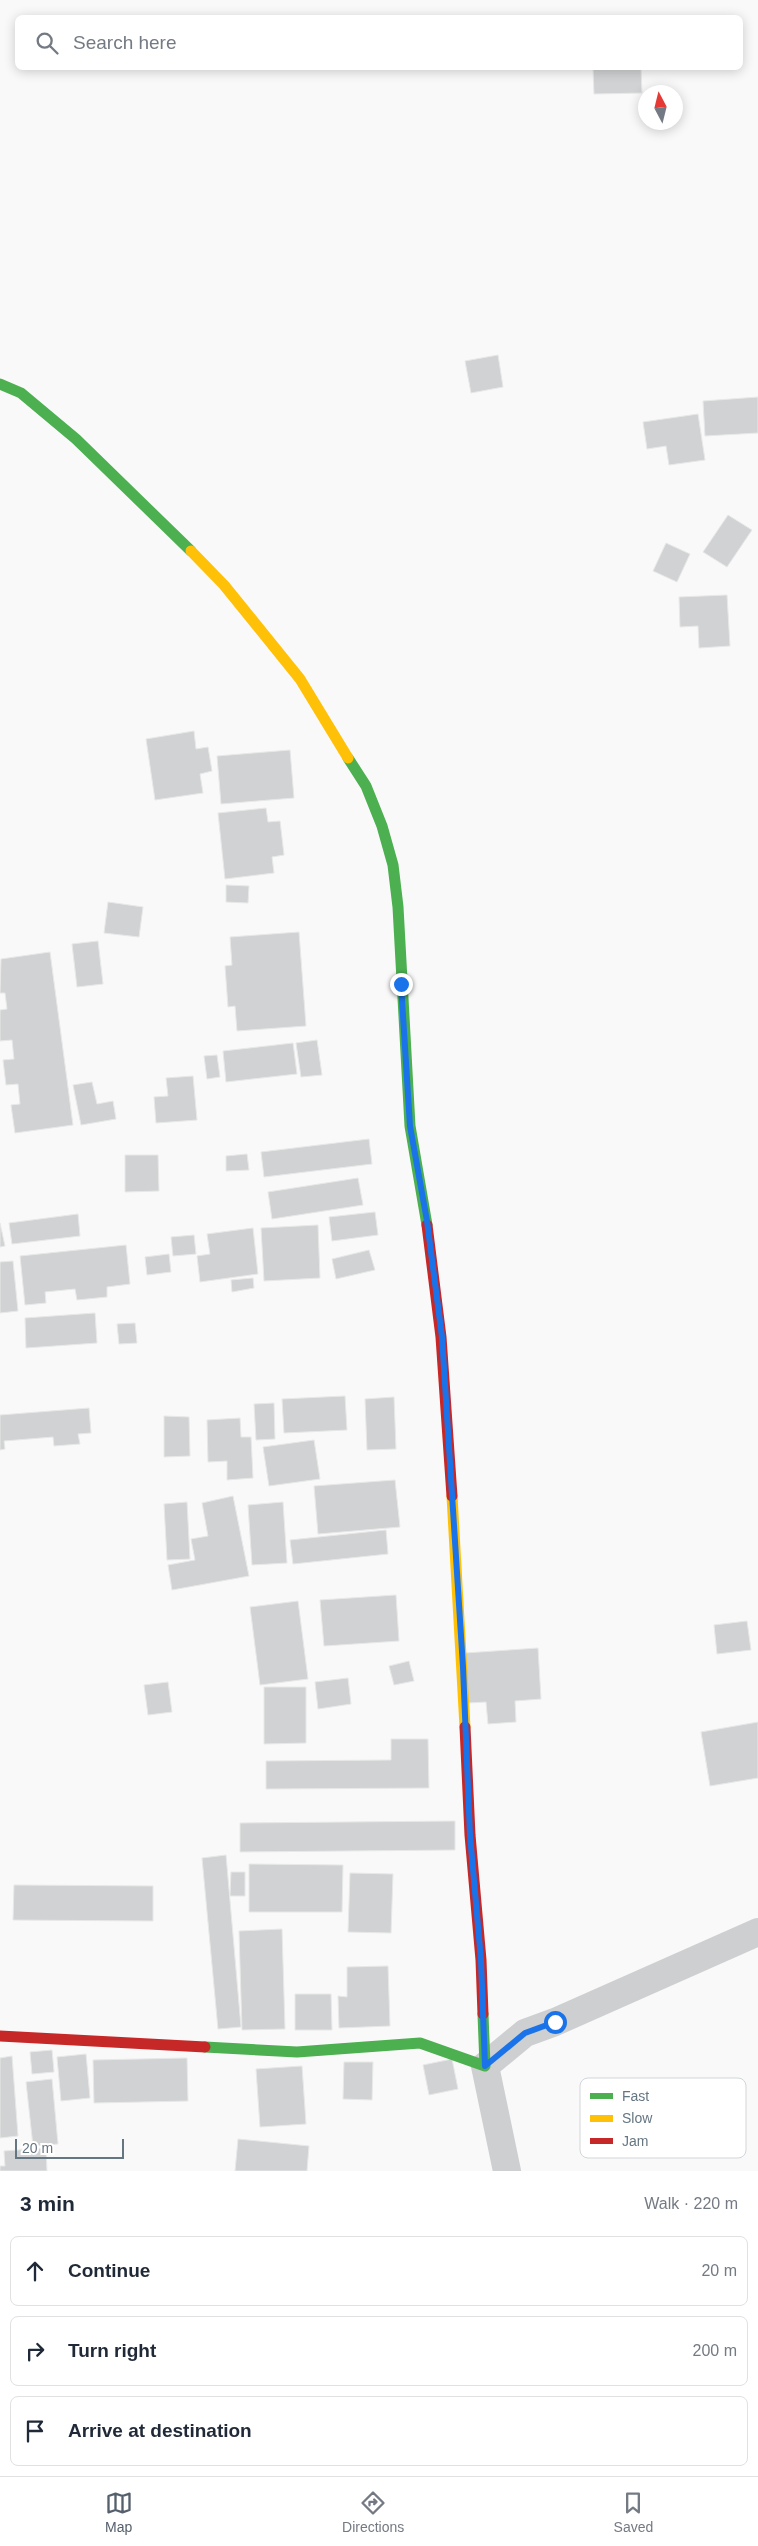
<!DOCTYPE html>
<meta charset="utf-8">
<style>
body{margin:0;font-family:Arial,sans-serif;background:#f2f2f3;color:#1f2937}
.compass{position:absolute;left:638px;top:85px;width:45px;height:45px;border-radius:50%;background:#fff;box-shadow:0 2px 12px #0003;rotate:353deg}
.scale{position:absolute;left:15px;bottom:12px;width:109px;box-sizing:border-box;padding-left:5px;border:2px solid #657683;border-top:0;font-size:14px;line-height:18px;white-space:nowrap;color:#657683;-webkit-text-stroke:4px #fff;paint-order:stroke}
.stop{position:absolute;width:15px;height:15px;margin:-11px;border:4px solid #1a73e8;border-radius:50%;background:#fff}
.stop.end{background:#1a73e8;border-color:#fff;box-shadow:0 1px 5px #0008}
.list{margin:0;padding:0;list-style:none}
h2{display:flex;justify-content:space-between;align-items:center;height:65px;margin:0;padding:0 20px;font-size:21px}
h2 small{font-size:16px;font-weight:400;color:#747a83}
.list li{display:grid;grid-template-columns:32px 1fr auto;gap:15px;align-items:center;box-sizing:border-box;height:70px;margin:0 10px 10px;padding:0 10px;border:1px solid #e0e1e3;border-radius:8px}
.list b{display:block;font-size:19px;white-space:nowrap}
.list em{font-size:16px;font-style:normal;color:#747a83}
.icon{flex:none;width:28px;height:28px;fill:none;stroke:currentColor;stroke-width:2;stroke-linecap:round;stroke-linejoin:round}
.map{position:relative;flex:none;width:758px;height:2171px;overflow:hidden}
.search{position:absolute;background:#fff;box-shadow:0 2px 12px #0003;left:15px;right:15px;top:15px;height:55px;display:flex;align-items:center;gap:12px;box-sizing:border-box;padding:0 18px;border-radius:8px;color:#747a83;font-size:19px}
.sheet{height:305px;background:#fff}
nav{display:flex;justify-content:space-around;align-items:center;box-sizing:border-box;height:70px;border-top:1px solid #e0e1e3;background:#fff;font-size:14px;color:#747a83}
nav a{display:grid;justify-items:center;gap:2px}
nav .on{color:#56606c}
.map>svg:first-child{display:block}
</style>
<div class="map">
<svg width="758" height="2171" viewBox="0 0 758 2171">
<rect width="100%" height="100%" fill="#f9f9f9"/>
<g fill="#d0d2d3" stroke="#e8e8e8">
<path d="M593 68H641L642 93 594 94Z"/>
<path d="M498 355 503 387 471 393 465 361Z"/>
<path d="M758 397V433L705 436 703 401Z"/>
<path d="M698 414 705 460 669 465 666 446 647 449 643 422Z"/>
<path d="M728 515 752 530 727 567 703 552Z"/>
<path d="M666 543 690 554 677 582 653 571Z"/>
<path d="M727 595 730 646 699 648 698 626 680 627 679 597Z"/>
<path d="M194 731 196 749 208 747 212 771 200 774 203 793 155 800 146 739Z"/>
<path d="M290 750 294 798 221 804 217 756Z"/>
<path d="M266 808 268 822 280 821 284 855 272 857 274 873 225 879 218 813Z"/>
<path d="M226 885 249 886 248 903 226 902Z"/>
<path d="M108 902 143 907 139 937 104 933Z"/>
<path d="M299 932 306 1026 237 1031 235 1006 228 1007 225 966 232 965 230 937Z"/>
<path d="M98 941 103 984 77 987 72 944Z"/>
<path d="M50 952 73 1125 15 1133 11 1105 20 1104 18 1084 6 1085 3 1060 14 1059 12 1040 0 1041V1010L7 1009 5 993H0L1 959Z"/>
<path d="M317 1040 322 1075 301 1077 296 1043Z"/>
<path d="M293 1043 297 1074 226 1082 223 1051Z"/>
<path d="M217 1055 220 1077 207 1079 204 1056Z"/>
<path d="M193 1076 197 1120 156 1123 154 1097 168 1096 166 1078Z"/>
<path d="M92 1082 97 1104 113 1101 116 1119 81 1125 73 1085Z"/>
<path d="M369 1139 372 1164 264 1177 261 1152Z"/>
<path d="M247 1154 249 1170 226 1171V1156Z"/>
<path d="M125 1155H158L159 1191 125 1192Z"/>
<path d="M358 1178 363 1205 272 1219 268 1192Z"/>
<path d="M375 1212 378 1235 332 1241 329 1217Z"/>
<path d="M78 1214 80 1236 12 1244 9 1223Z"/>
<path d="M0 1223 5 1246 0 1247Z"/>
<path d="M318 1225 320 1278 264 1281 261 1228Z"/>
<path d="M253 1228 258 1274 200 1282 197 1256 210 1254 207 1234Z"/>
<path d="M194 1235 196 1254 173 1256 171 1237Z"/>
<path d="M126 1245 130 1284 107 1287V1297L77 1300 75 1289 45 1292 46 1303 25 1305 20 1256Z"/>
<path d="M369 1250 375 1270 336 1279 332 1259Z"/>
<path d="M169 1254 171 1272 147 1275 145 1257Z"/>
<path d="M13 1261 18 1311 0 1313V1262Z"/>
<path d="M253 1278 254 1288 232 1292 231 1280Z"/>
<path d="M95 1313 97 1343 26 1348 25 1318Z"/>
<path d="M135 1323 137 1343 119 1344 117 1324Z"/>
<path d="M345 1396 347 1430 284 1433 282 1399Z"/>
<path d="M394 1397 396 1449 367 1450 365 1399Z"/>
<path d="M274 1403 275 1439 256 1440 254 1404Z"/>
<path d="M89 1408 91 1433 78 1434 80 1444 54 1446 53 1437 4 1441 5 1449 0 1450V1415Z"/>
<path d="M164 1416 189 1417 190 1456 164 1457Z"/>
<path d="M240 1418 241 1437H251L253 1478 227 1480V1461L208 1462 207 1420Z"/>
<path d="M314 1440 320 1479 269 1486 263 1447Z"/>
<path d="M395 1480 400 1527 318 1534 314 1486Z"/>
<path d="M233 1496 249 1576 172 1590 168 1565 195 1560 191 1539 208 1536 202 1503Z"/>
<path d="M187 1502 190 1559 167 1560 164 1504Z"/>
<path d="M283 1502 287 1563 252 1565 248 1505Z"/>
<path d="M386 1530 388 1554 293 1564 290 1540Z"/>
<path d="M396 1595 399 1641 324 1646 320 1600Z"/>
<path d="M298 1601 308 1679 260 1685 250 1607Z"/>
<path d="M747 1621 751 1650 717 1654 714 1625Z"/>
<path d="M538 1648 541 1699 515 1701 516 1722 488 1724 486 1702 468 1703 465 1653Z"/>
<path d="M409 1661 414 1681 394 1685 389 1666Z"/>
<path d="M348 1678 351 1704 318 1709 315 1682Z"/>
<path d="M168 1682 172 1712 148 1715 144 1685Z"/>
<path d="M264 1687H306V1743L264 1744Z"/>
<path d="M758 1722V1778L710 1786 701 1732Z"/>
<path d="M391 1739H428L429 1788 266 1789V1761L391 1760Z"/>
<path d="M455 1821V1850L240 1852V1823Z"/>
<path d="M226 1855 241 2027 218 2029 202 1858Z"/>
<path d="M249 1864 343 1865 342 1912H249Z"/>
<path d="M231 1872H245V1896H230Z"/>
<path d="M350 1873 393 1874 391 1933 348 1932Z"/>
<path d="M14 1885 153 1886V1921L13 1920Z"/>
<path d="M282 1929 285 2029 242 2030 239 1931Z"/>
<path d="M388 1966 390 2026 339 2028 338 1996 347 1997V1967Z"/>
<path d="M295 1994H331L332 2030H295Z"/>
<path d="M52 2050 54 2072 32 2074 30 2052Z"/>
<path d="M86 2054 90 2098 61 2101 57 2057Z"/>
<path d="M12 2056 18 2136 0 2138V2058Z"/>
<path d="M187 2058 188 2101 94 2103 93 2060Z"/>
<path d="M452 2059 458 2089 429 2095 423 2065Z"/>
<path d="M344 2062H373L372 2100 343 2099Z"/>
<path d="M302 2066 306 2124 260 2127 256 2069Z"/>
<path d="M52 2079 58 2144 33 2146 26 2082Z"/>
<path d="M238 2139 309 2146 307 2171H235Z"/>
<path d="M46 2148 47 2171H0V2166H5L4 2151Z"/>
</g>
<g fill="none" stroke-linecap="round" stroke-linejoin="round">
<path stroke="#cecfd0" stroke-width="28" d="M507 2171 485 2066 525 2033 555 2022 758 1932"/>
<g stroke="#4caf50" stroke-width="11">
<path d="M0 384 21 393 76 439 191 551"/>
<path d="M348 758 366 786 382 826 393 865 398 907 410 1126 427 1225"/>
<path d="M205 2047 297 2052 420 2043 485 2066 483 2014"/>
</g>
<g stroke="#ffc107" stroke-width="11">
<path d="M191 551 224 585 300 679 348 758"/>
<path d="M452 1496 465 1727"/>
</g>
<g stroke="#c62828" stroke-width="11">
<path d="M427 1225 441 1337 452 1496"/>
<path d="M465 1727 470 1835 481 1960 483 2014"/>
<path d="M0 2036 205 2047"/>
</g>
</g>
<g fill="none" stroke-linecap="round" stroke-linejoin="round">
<path stroke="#1a73e8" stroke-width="6" d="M401 984 410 1126 427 1221 442 1337 463 1667 470 1835 481 1960 485 2066 525 2033 555 2022"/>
</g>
<rect x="580" y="2078" width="166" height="80" rx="8" fill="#fff" stroke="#d1d6da" stroke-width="1"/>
<rect x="590" y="2093" width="23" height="6" fill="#4caf50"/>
<rect x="590" y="2115" width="23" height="7" fill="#ffc107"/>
<rect x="590" y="2138" width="23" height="6" fill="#c62828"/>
<g font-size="14" fill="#657683">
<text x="622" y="2101">Fast</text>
<text x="622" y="2123">Slow</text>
<text x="622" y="2146">Jam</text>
</g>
</svg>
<svg class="compass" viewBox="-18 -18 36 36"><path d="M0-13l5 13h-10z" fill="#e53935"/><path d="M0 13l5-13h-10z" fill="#747a83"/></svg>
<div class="scale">20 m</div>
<div class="stop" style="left:555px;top:2022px"></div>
<div class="stop end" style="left:401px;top:984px"></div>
<div class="search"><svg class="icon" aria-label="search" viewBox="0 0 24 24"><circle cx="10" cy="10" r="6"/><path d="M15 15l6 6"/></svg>Search here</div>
</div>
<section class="sheet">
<h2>3 min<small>Walk · 220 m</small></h2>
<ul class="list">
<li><svg class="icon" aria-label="ahead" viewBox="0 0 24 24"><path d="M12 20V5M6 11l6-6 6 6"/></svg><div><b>Continue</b></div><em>20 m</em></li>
<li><svg class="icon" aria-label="right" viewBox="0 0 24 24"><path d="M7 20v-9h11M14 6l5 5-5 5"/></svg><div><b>Turn right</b></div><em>200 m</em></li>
<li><svg class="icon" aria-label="arrive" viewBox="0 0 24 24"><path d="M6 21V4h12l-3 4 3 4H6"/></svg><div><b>Arrive at destination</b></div></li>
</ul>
</section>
<nav>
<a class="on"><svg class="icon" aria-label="map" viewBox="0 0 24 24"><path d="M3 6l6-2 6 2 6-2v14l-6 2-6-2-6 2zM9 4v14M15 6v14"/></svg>Map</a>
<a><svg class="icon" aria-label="directions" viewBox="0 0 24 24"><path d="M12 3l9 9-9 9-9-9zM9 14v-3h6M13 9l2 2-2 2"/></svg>Directions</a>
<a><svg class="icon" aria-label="saved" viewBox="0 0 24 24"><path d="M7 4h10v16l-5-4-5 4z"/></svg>Saved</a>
</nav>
